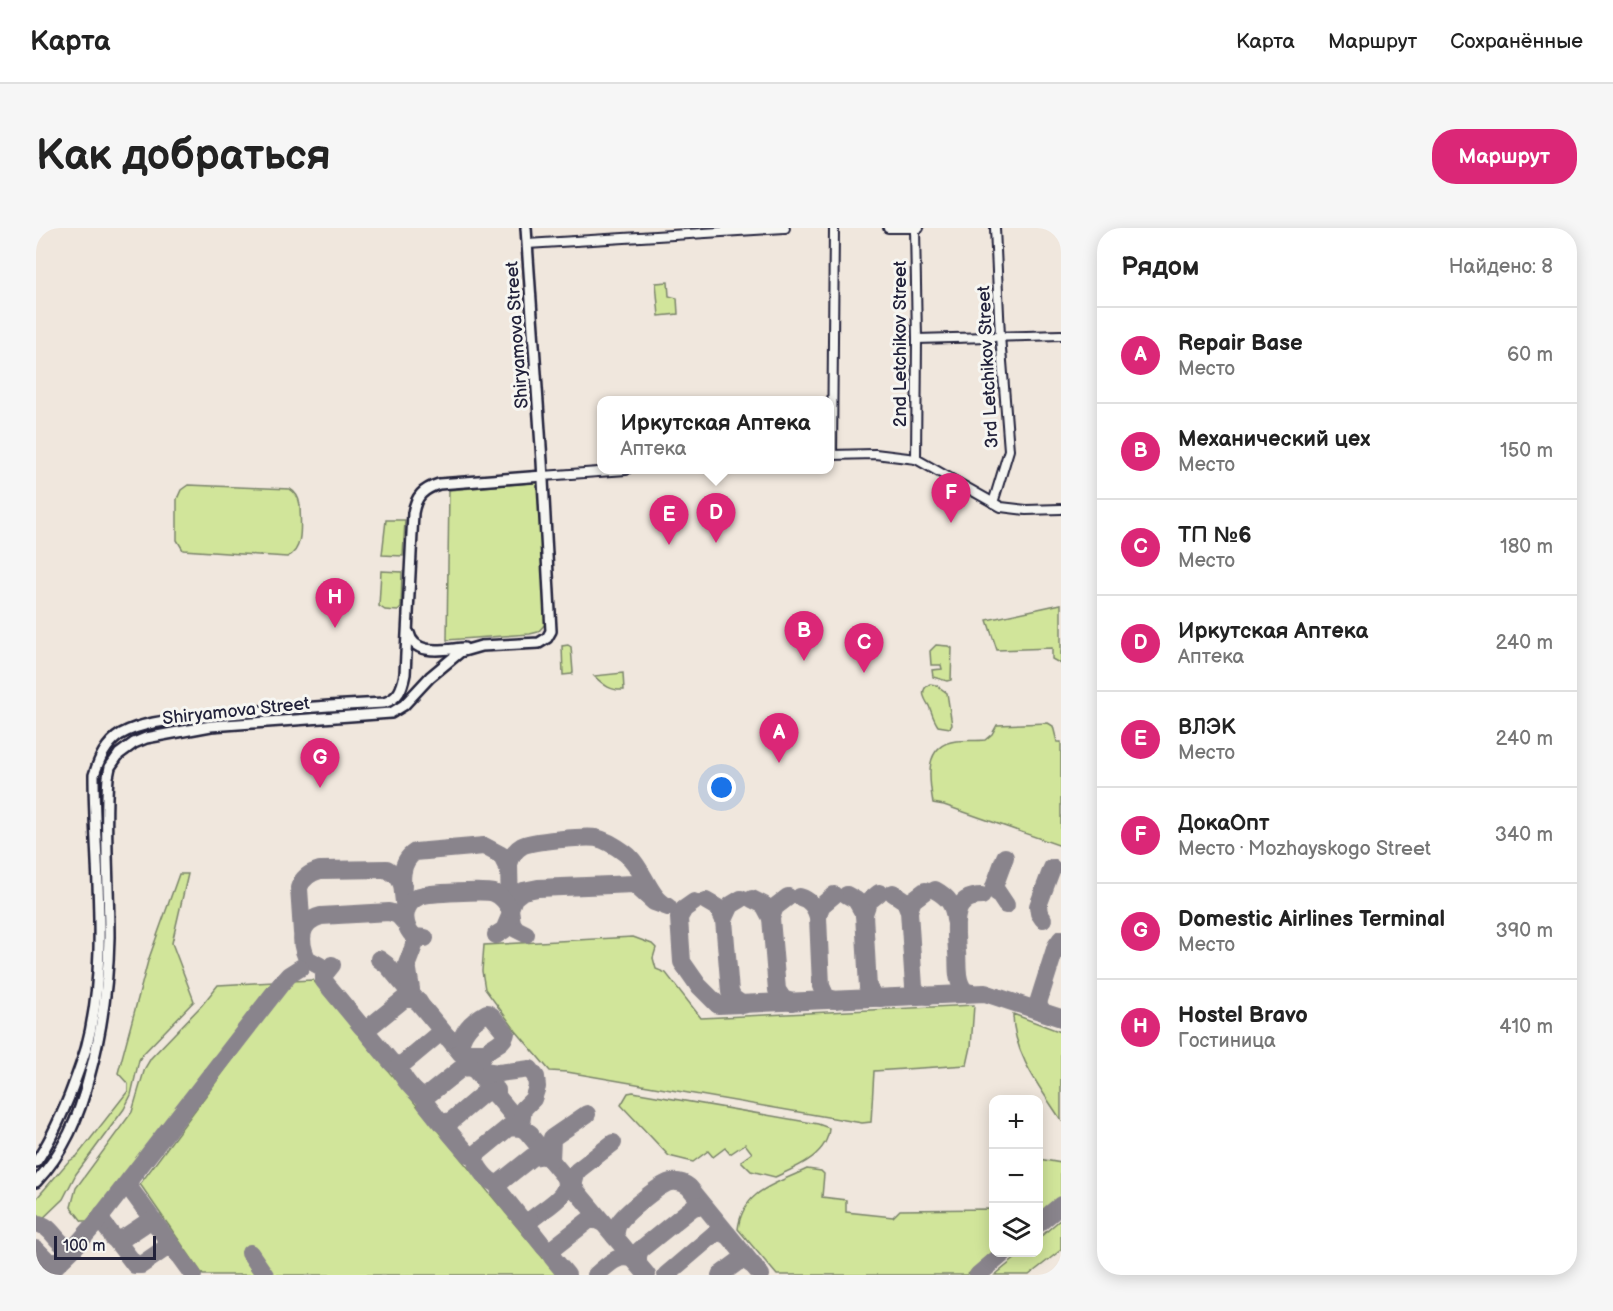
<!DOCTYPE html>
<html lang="ru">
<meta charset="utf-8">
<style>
body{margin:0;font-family:"Balsamiq Sans",sans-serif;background:#f6f6f6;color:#222}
.controls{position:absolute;right:18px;bottom:18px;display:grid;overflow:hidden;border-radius:12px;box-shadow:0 3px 15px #0003}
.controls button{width:54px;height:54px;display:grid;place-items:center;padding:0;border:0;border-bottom:2px solid #e0e0e0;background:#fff;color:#222;font:30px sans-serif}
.scale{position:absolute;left:18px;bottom:15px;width:102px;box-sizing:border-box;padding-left:6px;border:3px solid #22223b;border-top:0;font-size:16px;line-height:21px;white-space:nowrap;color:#22223b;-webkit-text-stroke:4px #f6f6f2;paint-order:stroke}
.you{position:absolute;left:686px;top:560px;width:21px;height:21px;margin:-15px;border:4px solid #fff;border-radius:50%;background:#1a73e8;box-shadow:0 0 0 9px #1a73e833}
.badge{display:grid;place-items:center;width:39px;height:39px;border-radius:50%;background:#db2777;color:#fff;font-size:20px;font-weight:700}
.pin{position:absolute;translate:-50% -50px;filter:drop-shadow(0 2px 3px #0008)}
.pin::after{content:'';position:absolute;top:32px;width:21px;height:18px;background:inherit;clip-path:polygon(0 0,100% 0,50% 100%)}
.popup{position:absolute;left:561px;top:168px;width:237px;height:78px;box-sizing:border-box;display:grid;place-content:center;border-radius:12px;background:#fff;filter:drop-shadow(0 2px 4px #0005);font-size:20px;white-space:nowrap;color:#767676}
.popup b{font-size:22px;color:#222}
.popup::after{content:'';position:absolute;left:50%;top:100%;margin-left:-12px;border:12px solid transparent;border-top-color:#fff}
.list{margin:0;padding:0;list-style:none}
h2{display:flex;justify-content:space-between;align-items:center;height:78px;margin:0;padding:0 24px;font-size:26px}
h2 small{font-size:20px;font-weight:400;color:#767676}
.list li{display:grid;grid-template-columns:39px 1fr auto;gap:18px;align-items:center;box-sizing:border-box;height:96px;padding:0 24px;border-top:2px solid #e0e0e0}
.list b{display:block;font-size:22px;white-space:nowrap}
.list p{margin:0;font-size:20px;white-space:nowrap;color:#767676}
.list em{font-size:20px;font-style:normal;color:#767676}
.icon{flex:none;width:33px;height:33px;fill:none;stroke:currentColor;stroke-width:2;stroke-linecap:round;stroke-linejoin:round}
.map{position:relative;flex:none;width:1025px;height:1047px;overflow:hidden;border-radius:24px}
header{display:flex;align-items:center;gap:36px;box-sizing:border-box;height:84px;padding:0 30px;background:#fff;border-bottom:2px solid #e0e0e0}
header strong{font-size:28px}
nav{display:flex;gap:33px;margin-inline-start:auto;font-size:21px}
.intro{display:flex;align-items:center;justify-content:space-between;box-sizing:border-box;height:144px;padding:0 36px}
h1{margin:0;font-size:42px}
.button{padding:15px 27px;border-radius:24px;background:#db2777;color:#fff;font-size:21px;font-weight:700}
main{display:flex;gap:36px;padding:0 36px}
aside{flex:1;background:#fff;border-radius:24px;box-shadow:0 3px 15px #0003}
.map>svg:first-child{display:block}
</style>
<header>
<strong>Карта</strong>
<nav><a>Карта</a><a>Маршрут</a><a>Сохранённые</a></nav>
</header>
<div class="intro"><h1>Как добраться</h1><a class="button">Маршрут</a></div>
<main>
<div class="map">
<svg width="1025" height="1047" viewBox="0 0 1025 1047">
<rect width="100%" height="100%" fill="#f0e7dd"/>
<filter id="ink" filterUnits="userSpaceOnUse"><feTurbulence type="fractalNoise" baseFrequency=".0167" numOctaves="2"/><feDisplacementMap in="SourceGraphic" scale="12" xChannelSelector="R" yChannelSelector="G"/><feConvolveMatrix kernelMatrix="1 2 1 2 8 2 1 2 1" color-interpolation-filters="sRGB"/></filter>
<g filter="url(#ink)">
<g fill="#d1e59a" stroke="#7a846a" stroke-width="1.5">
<path d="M632 54 633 68 641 70 642 86 623 88 620 55Z"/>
<path d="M503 254 511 394 502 404 494 406 411 412 413 262Z"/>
<path d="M152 257 254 261C261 265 263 270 264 277 264 293 269 322 251 329L147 322 141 312V271L145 262Z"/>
<path d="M350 292H369L367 328 346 327Z"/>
<path d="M345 343 366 344 365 380 362 383 349 382 343 378Z"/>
<path d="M1025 376V436L1016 431V420L961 422 951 392Z"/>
<path d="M532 417 535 419 537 444 536 446 527 447 526 418Z"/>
<path d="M900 417 912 418 916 420 915 452 911 453 897 449 896 442 906 441 905 437H895L894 423Z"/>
<path d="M587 445 588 462C574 463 568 457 558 448Z"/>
<path d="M894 456 900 457 911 465 916 497 914 500 902 498C897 491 896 485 893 478 888 470 883 462 894 456Z"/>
<path d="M1012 495 1017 498 1021 514H1025V618L908 577 897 575C893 551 887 517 920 513 930 512 940 513 949 512L956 506 961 497Z"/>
<path d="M143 646H152L136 715 158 773 106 827 103 832 95 867 88 881 40 946 27 971 0 997V971L32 934 41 928 92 863V856L82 845 112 733Z"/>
<path d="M597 709 616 716 620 720 617 730 620 741 630 745 665 790 938 777 935 819 931 837 838 843 835 894 826 895 531 844 514 843 480 803 449 761 446 743 448 717Z"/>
<path d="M277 752 521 1047H237L215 1017 206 1024 221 1047H167L104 956 255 753Z"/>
<path d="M237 754 53 993H46L35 979 40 960 96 884 109 840 115 830 166 777 182 757Z"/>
<path d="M977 786 1025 804V892C1005 861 977 826 977 786Z"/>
<path d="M597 864 782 896 793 900C792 927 761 939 739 949L715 943 705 933 716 925 709 916 694 926 689 920 677 929 672 923 657 934 633 928 585 877 592 865Z"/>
<path d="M1003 931 1025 935V968L1003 987Z"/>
<path d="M771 941 785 943 788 946 786 969 810 972V984L857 989 864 982 957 981 958 1025 931 1047H741L702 1001C707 962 740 956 771 941Z"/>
<path d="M1025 991V1022L993 1047H959L986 1025 1002 1024 1003 1010Z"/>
</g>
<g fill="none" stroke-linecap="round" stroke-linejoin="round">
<g stroke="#89848c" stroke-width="18">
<path d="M969 629 958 659 970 677"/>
<path d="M899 662C912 669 918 677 919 692"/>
<path d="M843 665 832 674 828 686 832 760 839 769 845 770"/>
<path d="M857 665 869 673 873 683 878 759 882 765 892 768"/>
<path d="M811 667 820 672 828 686"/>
<path d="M764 669C774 672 779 678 782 689L785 758 790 769 799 772"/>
<path d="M716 671 728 677 735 690 741 762 747 771 755 774"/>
<path d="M670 673 682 680 688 692 694 764 697 770 707 777"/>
<path d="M658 674 648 681 643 690 646 734 662 757 682 777 949 765 1025 790"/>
<path d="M474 681 473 636C475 629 479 622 486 618 495 613 550 608 560 610 570 612 581 619 589 625 608 639 611 668 632 679L618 674 598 656 502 660 487 663 478 670 474 681 476 695 480 701 490 706"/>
<path d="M873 683 877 672 889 663"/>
<path d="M369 685C368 664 359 637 379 624L448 618 465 627 472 641"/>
<path d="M782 689 785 678 798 667"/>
<path d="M735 690 739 679 752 669"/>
<path d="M1007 691 1003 685 1002 678 1016 640"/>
<path d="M688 692 695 677 705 671"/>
<path d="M266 705 263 660C266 650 273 645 284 642L351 641 362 649 367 658"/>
<path d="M460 707 468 702 474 688"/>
<path d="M389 710 379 709C365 698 366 675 384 668 392 665 450 662 458 665 466 668 470 674 474 681"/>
<path d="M343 731 351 737 611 1047"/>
<path d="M296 737 288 747V753L326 799H332"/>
<path d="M284 738 271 731C263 713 263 694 285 688L353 684 362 687 370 696"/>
<path d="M374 765 375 761 371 736 379 715"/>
<path d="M936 765C930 764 927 762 925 757 920 748 922 734 921 724 920 702 913 668 946 668"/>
<path d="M1006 783 1002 775 1020 718 1025 711"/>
<path d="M450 824H424C423 805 436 793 451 785L456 788 470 805C468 816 456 817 449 825 445 830 442 836 439 842L463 845 494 841 500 849 501 859 497 871 487 881 485 896"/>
<path d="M364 837 356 835 332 806 331 801 368 771H376L383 774"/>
<path d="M389 869C379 867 365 848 363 839L400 808 407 807 413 810"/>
<path d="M415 893 405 895 390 876 388 870 427 839 437 840"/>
<path d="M439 927 432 926 413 904 412 898 415 893 448 865 456 864 461 868V862"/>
<path d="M528 948C539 968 503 982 493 994L494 1001 509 1020 516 1021 553 992H560L567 995"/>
<path d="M94 951 93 958 95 962 157 1047"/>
<path d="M462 956C451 954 438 937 439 927L473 899 485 900 494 905"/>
<path d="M537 958 541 943 577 915"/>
<path d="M66 986V994L99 1037H105L131 1019 138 1021"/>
<path d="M494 992 487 993 464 964 462 956 496 929 508 927 515 932 516 910 551 886"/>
<path d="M1 996C17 996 21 1021 38 1020"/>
<path d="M1002 996 1025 977"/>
<path d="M579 1009C580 1004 580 999 583 995 588 986 625 955 635 954 642 953 648 955 653 959L725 1047"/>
<path d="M77 1010 86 1011 113 993H118"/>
<path d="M0 1021 13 1034H23"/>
<path d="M516 1021V1029L531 1047"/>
<path d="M214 1025 229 1047"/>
<path d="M602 1036V1028L604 1022 656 980 663 977 670 980"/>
<path d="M10 1047 38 1020 59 996 245 756 253 747 264 740"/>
<path d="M560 1047C571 1038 582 1024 598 1031"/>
<path d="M630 1047 677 1007 684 1004 692 1007"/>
<path d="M684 1047 703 1033H710L718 1038"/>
<path d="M942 1047 969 1024"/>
</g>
<g stroke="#22223b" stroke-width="12">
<g id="minor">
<path d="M852 0H883"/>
<path d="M879 0 881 111 880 231"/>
<path d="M491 16 749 0"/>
<path d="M881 111 1025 107"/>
<path d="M796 226 798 0"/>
<path d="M794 227 839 226 880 231 965 279 990 282 1025 281"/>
<path d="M507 248 590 242"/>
<path d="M957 275 973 222 964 108 959 0"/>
</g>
</g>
<g stroke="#22223b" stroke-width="14">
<g id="major">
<path d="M373 405C378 429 410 421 428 420"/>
<path d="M0 934C14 914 24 891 33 869 39 853 45 837 50 821 74 732 58 637 58 547 63 531 70 515 85 506 109 493 139 492 165 489 226 482 287 478 348 475 363 470 366 461 369 446L377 285C380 268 387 261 403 256L507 248"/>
<path d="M0 954C28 924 43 889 53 849 66 803 72 757 73 709 73 656 68 602 72 549L74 539 83 526 98 515 110 510 175 498 355 485 368 477 394 449 424 424 445 418 503 415 511 410 515 403 506 233 490 0"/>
</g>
</g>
<use href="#minor" stroke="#f6f6f2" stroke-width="8"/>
<use href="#major" stroke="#f6f6f2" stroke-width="9"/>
</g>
</g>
<g text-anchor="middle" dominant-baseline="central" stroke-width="6" stroke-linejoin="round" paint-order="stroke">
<g font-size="18" fill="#22223b" stroke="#f6f6f2">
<text transform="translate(481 107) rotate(-94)">Shiryamova Street</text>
<text transform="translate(864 116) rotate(-90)">2nd Letchikov Street</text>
<text transform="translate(952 139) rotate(-93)">3rd Letchikov Street</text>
<text transform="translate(200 483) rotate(-6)">Shiryamova Street</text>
</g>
</g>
</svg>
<div class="controls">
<button>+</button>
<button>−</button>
<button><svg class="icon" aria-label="layers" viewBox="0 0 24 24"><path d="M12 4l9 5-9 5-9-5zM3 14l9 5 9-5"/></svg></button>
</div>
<div class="scale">100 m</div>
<div class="you"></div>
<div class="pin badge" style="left:743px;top:535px">A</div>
<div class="pin badge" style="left:768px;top:433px">B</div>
<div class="pin badge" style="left:828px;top:445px">C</div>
<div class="pin badge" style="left:680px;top:315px">D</div>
<div class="popup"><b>Иркутская Аптека</b>Аптека</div>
<div class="pin badge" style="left:633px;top:317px">E</div>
<div class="pin badge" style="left:915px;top:295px">F</div>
<div class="pin badge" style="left:284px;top:560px">G</div>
<div class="pin badge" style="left:299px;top:400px">H</div>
</div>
<aside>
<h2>Рядом<small>Найдено: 8</small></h2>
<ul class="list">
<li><span class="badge">A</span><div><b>Repair Base</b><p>Место</p></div><em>60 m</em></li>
<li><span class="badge">B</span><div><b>Механический цех</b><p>Место</p></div><em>150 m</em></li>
<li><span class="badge">C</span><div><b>ТП №6</b><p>Место</p></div><em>180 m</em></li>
<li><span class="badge">D</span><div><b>Иркутская Аптека</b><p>Аптека</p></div><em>240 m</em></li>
<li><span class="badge">E</span><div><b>ВЛЭК</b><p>Место</p></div><em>240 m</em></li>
<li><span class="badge">F</span><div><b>ДокаОпт</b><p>Место · Mozhayskogo Street</p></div><em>340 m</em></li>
<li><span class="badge">G</span><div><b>Domestic Airlines Terminal</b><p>Место</p></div><em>390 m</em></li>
<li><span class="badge">H</span><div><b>Hostel Bravo</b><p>Гостиница</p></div><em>410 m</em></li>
</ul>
</aside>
</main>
